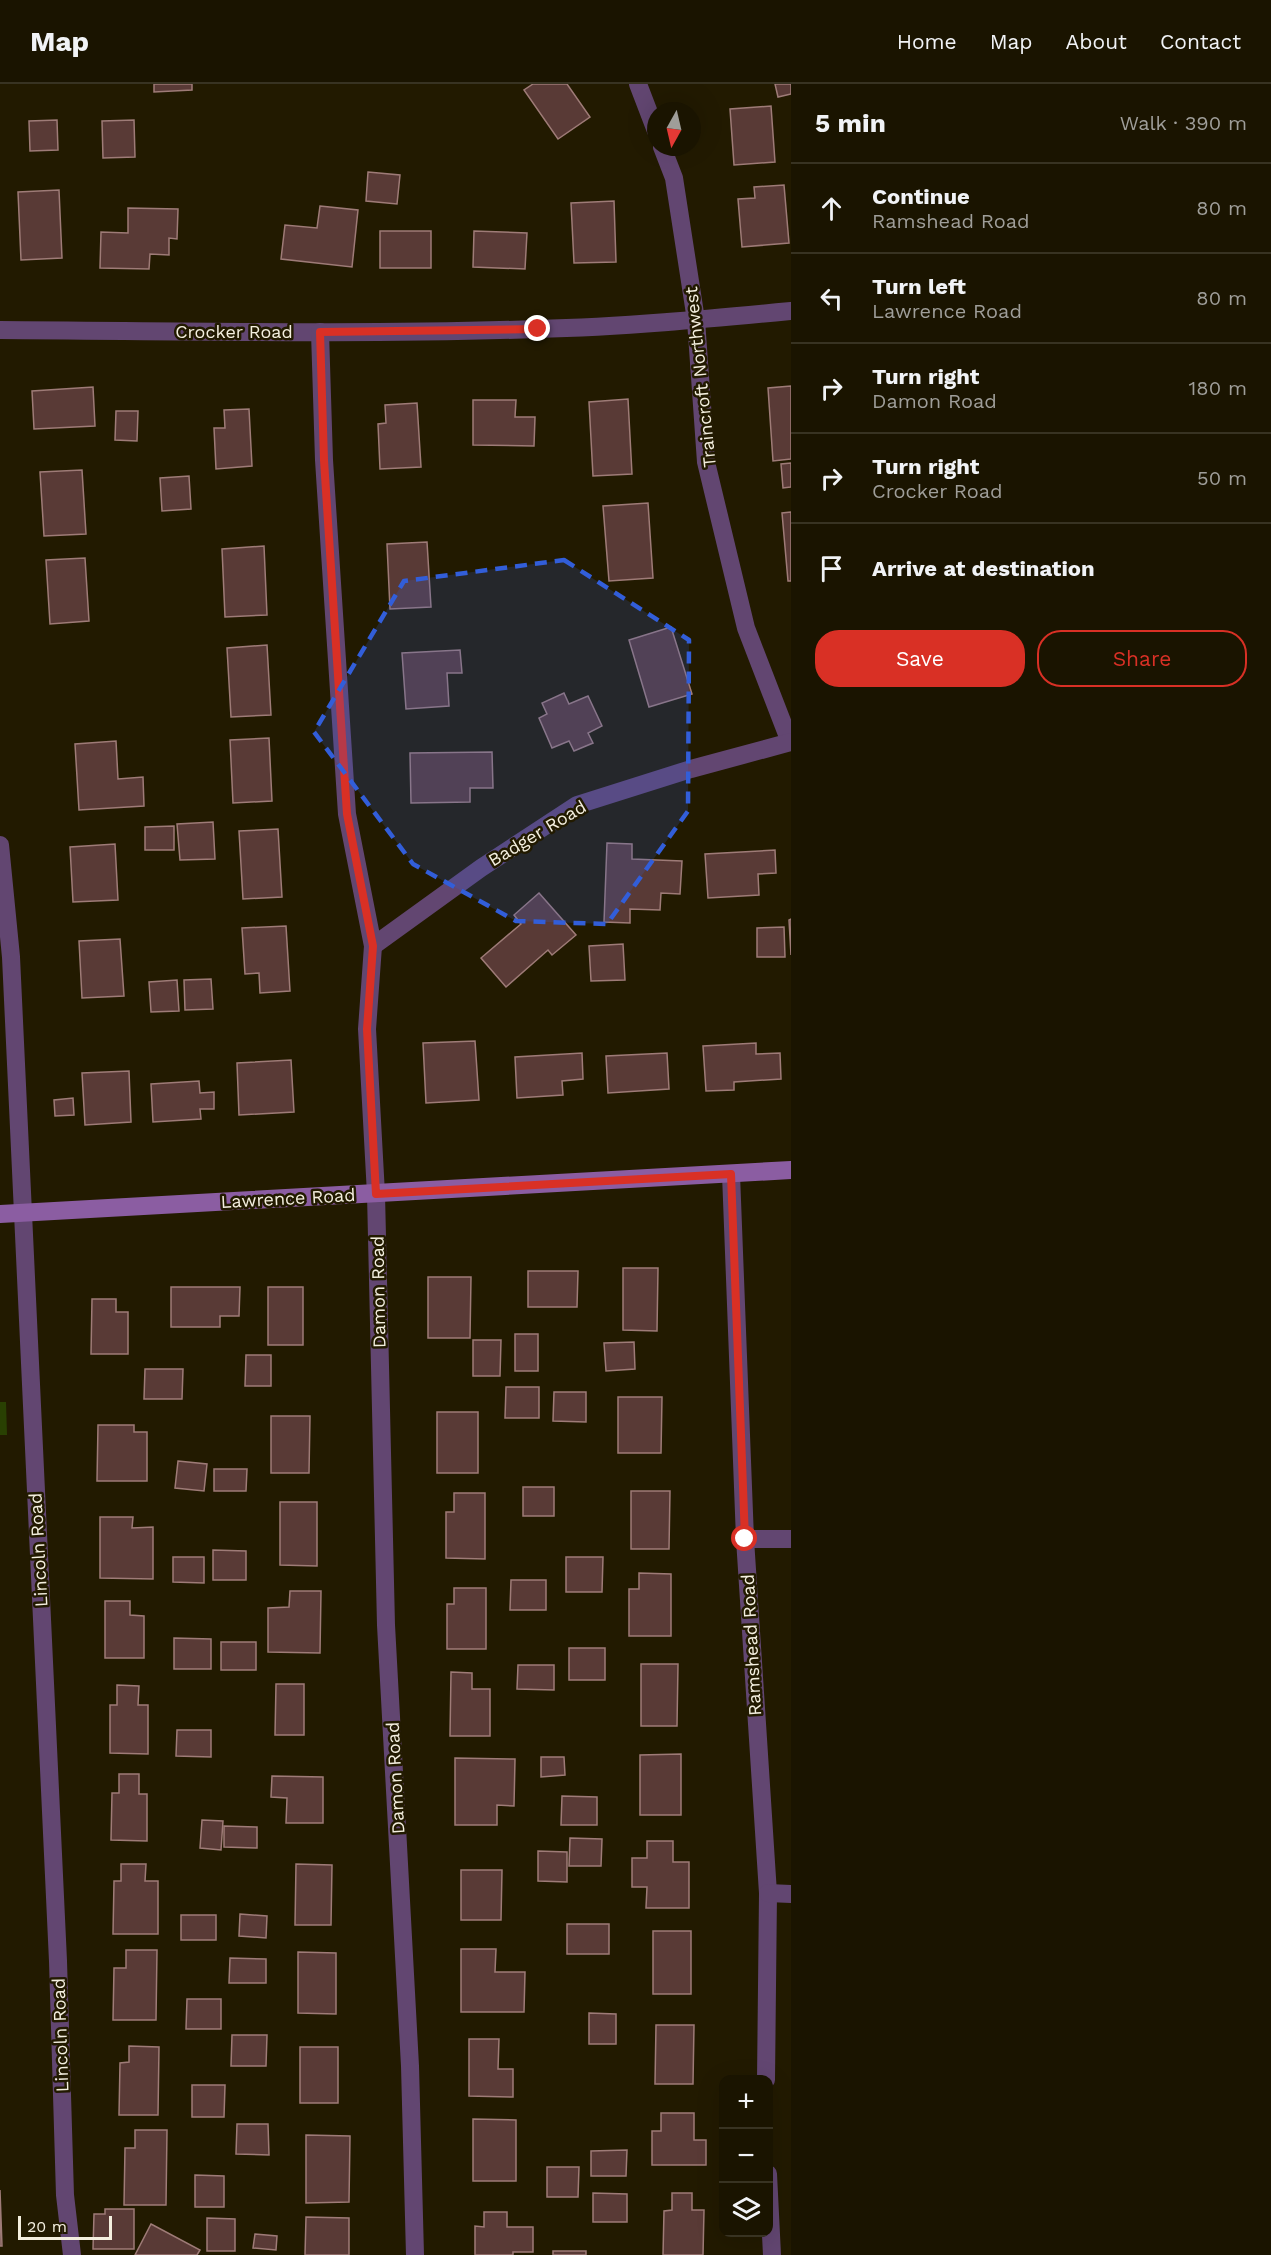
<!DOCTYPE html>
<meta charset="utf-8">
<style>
body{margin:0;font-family:"Work Sans",sans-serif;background:#27210f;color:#f1f3f6}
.controls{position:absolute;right:18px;bottom:18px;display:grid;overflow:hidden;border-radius:12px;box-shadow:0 6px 24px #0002}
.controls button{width:54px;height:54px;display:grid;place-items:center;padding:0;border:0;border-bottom:2px solid #383322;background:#1a1400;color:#f1f3f6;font:30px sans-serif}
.compass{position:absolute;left:647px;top:18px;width:54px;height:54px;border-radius:50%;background:#1a1400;box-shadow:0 6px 24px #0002;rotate:188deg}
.scale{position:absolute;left:18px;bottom:15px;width:94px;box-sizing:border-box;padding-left:6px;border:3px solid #f4efdf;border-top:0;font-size:16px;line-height:21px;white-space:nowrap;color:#f4efdf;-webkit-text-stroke:4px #221a00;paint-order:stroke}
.stop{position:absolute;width:18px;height:18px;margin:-14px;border:4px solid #d93025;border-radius:50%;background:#fff}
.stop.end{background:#d93025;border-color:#fff;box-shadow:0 2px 6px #0008}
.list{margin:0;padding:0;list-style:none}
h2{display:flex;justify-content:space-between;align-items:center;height:78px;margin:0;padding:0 24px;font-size:26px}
h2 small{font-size:20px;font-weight:400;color:#9f9e99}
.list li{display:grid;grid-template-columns:39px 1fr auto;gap:18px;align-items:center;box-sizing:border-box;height:90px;padding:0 24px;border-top:2px solid #383322}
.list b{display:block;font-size:22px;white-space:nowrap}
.list p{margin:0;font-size:20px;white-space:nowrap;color:#9f9e99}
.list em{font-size:20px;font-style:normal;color:#9f9e99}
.actions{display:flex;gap:12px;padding:18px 24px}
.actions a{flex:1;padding:14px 0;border:2px solid #d93025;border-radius:24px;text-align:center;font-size:21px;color:#d93025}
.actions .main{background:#d93025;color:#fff}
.icon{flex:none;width:33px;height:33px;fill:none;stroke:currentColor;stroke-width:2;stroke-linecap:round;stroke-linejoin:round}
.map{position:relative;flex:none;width:791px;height:2171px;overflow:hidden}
header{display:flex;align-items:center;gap:36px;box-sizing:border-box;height:84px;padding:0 30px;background:#1a1400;border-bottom:2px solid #383322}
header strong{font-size:28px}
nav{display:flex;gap:33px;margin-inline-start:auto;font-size:21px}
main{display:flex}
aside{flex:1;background:#1a1400}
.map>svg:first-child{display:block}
</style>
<header>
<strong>Map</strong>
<nav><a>Home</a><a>Map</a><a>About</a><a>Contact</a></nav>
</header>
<main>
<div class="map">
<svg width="791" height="2171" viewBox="0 0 791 2171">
<rect width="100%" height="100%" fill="#221a00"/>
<path fill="#294002" d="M0 1318H6L7 1351H0Z"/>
<g fill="#593a36" stroke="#9e7b77" stroke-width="1.5">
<path d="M154 0H192V6L154 8Z"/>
<path d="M533 0H567L590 33 558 55 524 6Z"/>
<path d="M775 0H791V10L778 13Z"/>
<path d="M771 22 775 78 734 81 730 25Z"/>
<path d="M57 36 58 66 30 67 29 37Z"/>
<path d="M134 36 135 73 103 74 102 37Z"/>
<path d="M368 88 400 91 397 120 366 117Z"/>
<path d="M784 101 789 159 742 163 738 115 755 114 754 103Z"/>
<path d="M59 106 62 174 21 176 18 108Z"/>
<path d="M614 117 616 178 574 179 571 119Z"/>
<path d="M320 122 358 126 352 183 281 175 285 141 317 144Z"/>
<path d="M128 124 178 125 177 155 169 154V171L150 170 149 185 100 184 101 148 128 149Z"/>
<rect x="380" y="147" width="51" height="37"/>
<path d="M474 147 527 149 525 185 473 183Z"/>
<path d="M791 302V375L773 377 768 304Z"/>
<path d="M93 303 95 342 34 345 32 307Z"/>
<path d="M628 315 632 390 593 392 589 318Z"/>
<path d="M473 316H516L515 333H535L534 362 473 361Z"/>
<path d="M417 319 421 383 380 385 378 340 386 339 385 321Z"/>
<path d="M249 325 252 382 216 385 214 344H225L224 326Z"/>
<path d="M116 327H138L137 357 115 356Z"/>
<path d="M791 379V403L783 404 781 380Z"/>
<path d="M82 386 86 450 44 452 40 388Z"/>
<path d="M189 392 191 425 162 427 160 394Z"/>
<path d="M648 419 653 494 609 497 603 422Z"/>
<path d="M791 428V497H788L782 429Z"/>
<path d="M427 458 431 523 390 525 387 460Z"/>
<path d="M264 462 267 531 225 533 222 465Z"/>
<path d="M85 474 89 537 50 540 46 476Z"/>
<path d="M671 543 692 610 649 623 629 556Z"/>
<path d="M267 561 271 631 231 633 227 564Z"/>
<path d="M460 566 462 589H447L449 622 406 625 402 569Z"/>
<path d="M564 609 569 620 588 612 602 642 588 649 593 659 574 667 569 657 552 664 539 634 547 630 542 619Z"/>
<path d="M269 654 272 717 233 719 230 656Z"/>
<path d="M116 657 118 695 143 693 144 722 79 726 75 660Z"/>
<path d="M492 668 493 704H470V718L411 719 410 669Z"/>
<path d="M213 738 215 775 180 776 177 740Z"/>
<path d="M174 742V766H145V743Z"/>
<path d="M278 745 282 813 243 815 239 747Z"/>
<path d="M607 759 632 760V775L682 777 680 810 661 809 660 826 630 825V839L604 838Z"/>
<path d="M115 760 118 816 73 818 70 763Z"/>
<path d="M775 766 776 789 758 790 759 811 708 814 705 770Z"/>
<path d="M539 809 576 851 552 871 548 866 506 903 481 874 521 840 514 831Z"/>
<path d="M791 835V871L789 836Z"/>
<path d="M286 842 290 907 260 909 259 889 245 890 242 844Z"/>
<path d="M784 843 785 873H757V844Z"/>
<path d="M120 855 124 912 82 914 79 857Z"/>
<path d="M623 860 625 896 591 897 589 862Z"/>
<path d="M211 895 213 925 185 926 184 896Z"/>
<path d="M177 896 179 927 151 928 149 898Z"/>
<path d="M475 957 479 1016 426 1019 423 959Z"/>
<path d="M756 959V970L780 969 781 995 734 998V1006L706 1007 703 962Z"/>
<path d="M582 969 583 995 562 997 563 1011 517 1014 515 973Z"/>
<path d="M667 969 669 1005 608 1009 606 972Z"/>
<path d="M291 976 294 1028 239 1031 237 979Z"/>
<path d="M129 987 131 1038 85 1041 82 989Z"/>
<path d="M199 997 200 1009 214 1008V1025H200L201 1035 153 1038 151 1000Z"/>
<path d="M73 1014 74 1031 55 1032 54 1016Z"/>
<path d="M623 1184H658L657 1247 623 1246Z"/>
<path d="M528 1187H578L577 1223H528Z"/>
<path d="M428 1193H471L470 1254H428Z"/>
<path d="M171 1203H240L239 1232H220V1243H171Z"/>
<rect x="268" y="1203" width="35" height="58"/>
<path d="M92 1215H116V1228H128V1270H91Z"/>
<rect x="515" y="1250" width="23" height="37"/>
<path d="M473 1256H501L500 1292H473Z"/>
<path d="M634 1258 635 1285 606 1287 604 1259Z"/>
<path d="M246 1271H271V1302H245Z"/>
<path d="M145 1285H183L182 1315H144Z"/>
<path d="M506 1303H539V1334H505Z"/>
<path d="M554 1308H586V1338L553 1337Z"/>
<path d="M618 1313H662L661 1369H618Z"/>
<rect x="437" y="1328" width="41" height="61"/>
<path d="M271 1332H310L309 1389H271Z"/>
<path d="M98 1341H134V1348H147V1397H97Z"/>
<path d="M178 1377 207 1380 204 1407 175 1404Z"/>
<path d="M214 1385H247L246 1407H214Z"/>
<rect x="523" y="1403" width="31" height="29"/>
<path d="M631 1407H670L669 1465H631Z"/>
<path d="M454 1409H485V1475L446 1474V1428H454Z"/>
<path d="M280 1418H317V1482L280 1481Z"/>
<path d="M100 1433H133L132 1444 153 1443V1495L100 1494Z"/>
<path d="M213 1466 246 1467V1496H213Z"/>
<path d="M173 1473H204V1499L173 1498Z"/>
<path d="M566 1473H603L602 1508H566Z"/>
<path d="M639 1489 671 1490V1552H629V1505H639Z"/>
<path d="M511 1496H546V1526H510Z"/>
<path d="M454 1504H486V1565H447V1520H454Z"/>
<path d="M290 1507H321L320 1569 268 1568V1524L289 1523Z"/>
<path d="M105 1517H130V1531L144 1532V1574H105Z"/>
<path d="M174 1554 211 1555V1585H174Z"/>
<rect x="221" y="1558" width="35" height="28"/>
<rect x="569" y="1564" width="36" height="32"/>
<path d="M641 1580H678L677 1642H641Z"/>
<path d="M518 1581H554V1606L517 1605Z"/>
<path d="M451 1588 472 1589V1605H490V1652H450Z"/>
<path d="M276 1600H304V1651H275Z"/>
<path d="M117 1601 139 1602 138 1621H148V1670L110 1669V1621H117Z"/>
<path d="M177 1646H211V1673L176 1672Z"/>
<path d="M681 1670V1731H640V1671Z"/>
<path d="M541 1673H564L565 1691 541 1693Z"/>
<path d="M455 1674 515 1675 514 1722 497 1721V1741H455Z"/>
<path d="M119 1690H139V1710H147V1757L111 1756 112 1709H119Z"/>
<path d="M272 1692 323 1693V1739H286L287 1714 271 1713Z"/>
<path d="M562 1712 597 1713V1741H561Z"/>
<path d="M202 1736 223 1737 221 1766 200 1764Z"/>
<path d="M224 1742 257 1743V1764L224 1763Z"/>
<path d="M570 1754 602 1755 601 1782H569Z"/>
<path d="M647 1757H673V1778H689V1824H646L647 1803H632V1774H647Z"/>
<path d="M538 1767 567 1768V1798L538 1797Z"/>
<path d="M121 1780H146L145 1797H158V1850H113L114 1797H121Z"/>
<path d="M296 1780 332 1781 331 1841H295Z"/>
<path d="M461 1786H502L501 1836H461Z"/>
<path d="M240 1830 267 1832 266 1854 239 1852Z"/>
<rect x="181" y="1831" width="35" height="25"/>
<rect x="567" y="1840" width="42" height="30"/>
<rect x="653" y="1847" width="38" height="63"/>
<path d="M461 1865H496L495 1888H525L524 1928H461Z"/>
<path d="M126 1866H157L156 1936H113L114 1884H126Z"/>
<path d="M298 1868 336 1869V1930L298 1929Z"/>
<path d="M230 1874 266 1875V1899H229Z"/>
<path d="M187 1915H221V1945H186Z"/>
<path d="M589 1929 616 1930V1960H589Z"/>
<path d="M656 1941H694L693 2000H655Z"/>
<path d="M232 1951H267L266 1982H231Z"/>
<path d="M469 1955H499L498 1985H513V2013L469 2012Z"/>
<path d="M129 1962 159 1963 158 2031H119L120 1979 129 1978Z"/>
<rect x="300" y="1963" width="38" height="56"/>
<path d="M192 2001H225L224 2033H192Z"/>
<path d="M661 2029H694V2056H706V2081H652V2047H661Z"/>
<path d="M473 2035 516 2036V2097H473Z"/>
<path d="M237 2040H268L269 2071 236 2070Z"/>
<path d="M135 2046H167L166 2121H124L125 2064H135Z"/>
<path d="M306 2051 350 2052 349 2118 306 2119Z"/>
<path d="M627 2066 626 2092H591V2067Z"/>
<path d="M547 2083H579L578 2113H547Z"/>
<path d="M195 2091 224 2092V2123H195Z"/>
<path d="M0 2106 2 2162H0Z"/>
<path d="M593 2109 627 2110V2138H593Z"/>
<path d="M672 2109H692V2126H704L703 2171H663L664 2127 672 2126Z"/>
<path d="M105 2125H134V2165H93L94 2130H105Z"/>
<path d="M484 2128H507V2143H533V2168H513V2171H475V2142L484 2143Z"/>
<path d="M306 2133 349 2134V2171H305Z"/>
<path d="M207 2134 235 2135V2167H207Z"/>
<path d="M151 2140 200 2166 197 2171H135Z"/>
<path d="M255 2150 277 2152 276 2166 253 2164Z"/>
<rect x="553" y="2167" width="33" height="4"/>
</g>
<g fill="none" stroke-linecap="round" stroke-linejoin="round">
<g stroke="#624671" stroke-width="18">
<path d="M638 0 656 47"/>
<path d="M662 63 674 94 696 236 706 378 746 544 790 658"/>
<path d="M0 246C179 247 358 251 537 245 622 243 707 235 791 227"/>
<path d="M320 248 324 376 347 730 373 862 367 945 376 1110 386 1541 410 1982 415 2171"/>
<path d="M0 761 11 873 58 1877 65 2111 72 2171"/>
<path d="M373 862 481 784 577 721 691 685 791 658"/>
<path d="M731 1090 745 1455 768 1809 766 1996"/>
<path d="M745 1455H791"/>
<path d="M768 1809 791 1810"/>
<path d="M768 2090 772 2171"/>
</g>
<path stroke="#8b5da2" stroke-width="18" d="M0 1130 791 1086"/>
</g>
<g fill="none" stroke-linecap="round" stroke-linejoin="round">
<path stroke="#d93025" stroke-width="8" d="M538 245 320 248 324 376 347 730 373 862 367 945 376 1110 731 1090 745 1455"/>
</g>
<path fill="#325ed9" fill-opacity="0.2" stroke="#325ed9" stroke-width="4.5" stroke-dasharray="12 8" stroke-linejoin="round" d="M564 476 689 556 688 727 607 840 516 837 413 780 314 648 404 497Z"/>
<g text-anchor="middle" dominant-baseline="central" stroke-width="5" stroke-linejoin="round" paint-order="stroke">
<g font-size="18" fill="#f4efdf" stroke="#221a00">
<text x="234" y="247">Crocker Road</text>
<text transform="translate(700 293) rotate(-96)">Traincroft Northwest</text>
<text transform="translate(537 749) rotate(-31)">Badger Road</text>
<text transform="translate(288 1114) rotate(-3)">Lawrence Road</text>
<text transform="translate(378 1208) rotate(-91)">Damon Road</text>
<text transform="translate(38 1466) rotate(-93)">Lincoln Road</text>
<text transform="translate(751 1561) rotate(-93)">Ramshead Road</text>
<text transform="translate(395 1694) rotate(-93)">Damon Road</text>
<text transform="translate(60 1951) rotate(-92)">Lincoln Road</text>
</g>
</g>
</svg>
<div class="controls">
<button>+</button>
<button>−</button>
<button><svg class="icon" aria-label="layers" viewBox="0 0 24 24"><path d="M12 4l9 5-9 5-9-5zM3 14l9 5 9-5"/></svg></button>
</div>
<svg class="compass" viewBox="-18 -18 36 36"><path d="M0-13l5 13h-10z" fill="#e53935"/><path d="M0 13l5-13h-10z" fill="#9f9e99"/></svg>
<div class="scale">20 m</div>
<div class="stop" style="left:745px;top:1455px"></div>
<div class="stop end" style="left:538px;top:245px"></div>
</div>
<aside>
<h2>5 min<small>Walk · 390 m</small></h2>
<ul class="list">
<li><svg class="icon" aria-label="ahead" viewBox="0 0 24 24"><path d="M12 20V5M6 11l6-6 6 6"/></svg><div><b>Continue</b><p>Ramshead Road</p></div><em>80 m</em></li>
<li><svg class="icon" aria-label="left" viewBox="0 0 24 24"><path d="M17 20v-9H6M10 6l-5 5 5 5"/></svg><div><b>Turn left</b><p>Lawrence Road</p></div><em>80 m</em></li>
<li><svg class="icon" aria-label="right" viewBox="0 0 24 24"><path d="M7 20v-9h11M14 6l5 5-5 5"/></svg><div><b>Turn right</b><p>Damon Road</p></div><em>180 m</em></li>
<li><svg class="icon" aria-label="right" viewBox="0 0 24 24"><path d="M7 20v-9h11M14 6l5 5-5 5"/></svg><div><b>Turn right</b><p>Crocker Road</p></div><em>50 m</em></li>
<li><svg class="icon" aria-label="arrive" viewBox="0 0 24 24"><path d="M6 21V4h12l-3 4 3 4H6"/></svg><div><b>Arrive at destination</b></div></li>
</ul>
<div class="actions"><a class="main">Save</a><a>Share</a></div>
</aside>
</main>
